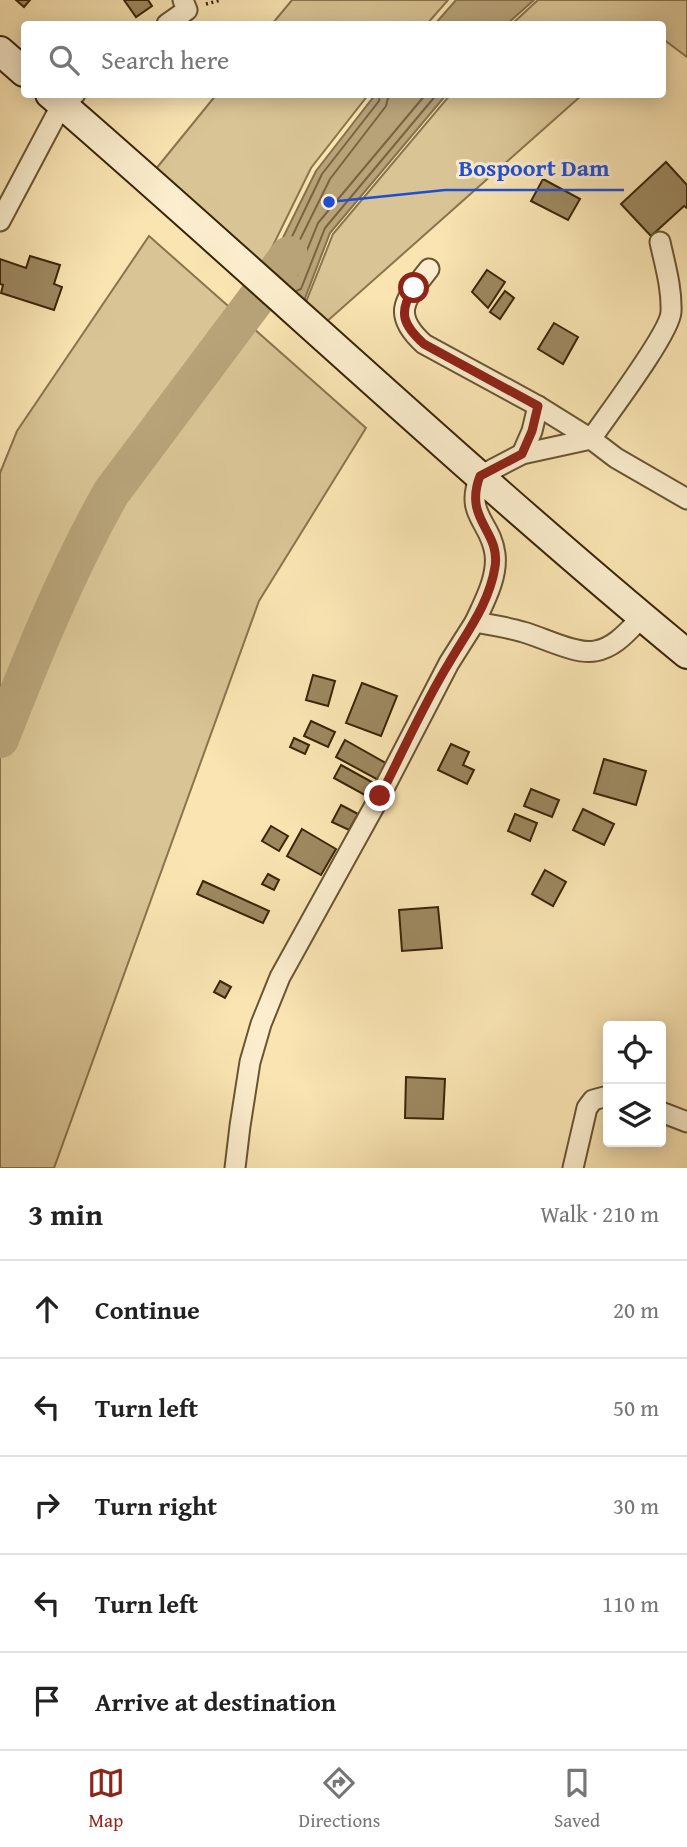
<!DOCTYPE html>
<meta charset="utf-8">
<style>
body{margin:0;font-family:"Gentium Book Plus",serif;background:#f2f2f2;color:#222}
.controls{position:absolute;right:21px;bottom:21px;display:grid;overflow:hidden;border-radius:7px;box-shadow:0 4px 18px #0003}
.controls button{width:63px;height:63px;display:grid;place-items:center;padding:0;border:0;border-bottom:2px solid #e0e0e0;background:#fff;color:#222;font:35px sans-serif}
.stop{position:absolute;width:21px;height:21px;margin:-16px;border:5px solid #8f2418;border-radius:50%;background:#fff}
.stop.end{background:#8f2418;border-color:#fff;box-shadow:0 2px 7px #0008}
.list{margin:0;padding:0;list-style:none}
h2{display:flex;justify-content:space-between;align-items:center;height:91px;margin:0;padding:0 28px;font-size:30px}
h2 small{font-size:23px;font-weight:400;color:#767676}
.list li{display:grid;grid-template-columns:46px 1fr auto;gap:21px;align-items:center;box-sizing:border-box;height:98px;padding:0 28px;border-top:2px solid #e0e0e0}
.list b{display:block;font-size:26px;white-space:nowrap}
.list em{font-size:23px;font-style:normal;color:#767676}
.icon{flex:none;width:38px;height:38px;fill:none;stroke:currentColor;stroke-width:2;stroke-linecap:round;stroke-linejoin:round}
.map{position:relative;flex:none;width:687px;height:1168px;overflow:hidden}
.search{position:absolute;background:#fff;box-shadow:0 4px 18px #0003;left:21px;right:21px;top:21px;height:77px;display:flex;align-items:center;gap:18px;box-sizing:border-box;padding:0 24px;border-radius:7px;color:#767676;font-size:26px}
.sheet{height:581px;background:#fff}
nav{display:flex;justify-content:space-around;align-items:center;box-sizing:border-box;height:98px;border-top:2px solid #e0e0e0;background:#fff;font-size:19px;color:#767676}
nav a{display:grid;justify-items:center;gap:4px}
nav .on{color:#8f2418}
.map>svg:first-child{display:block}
</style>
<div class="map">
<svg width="687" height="1168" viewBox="0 0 687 1168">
<rect width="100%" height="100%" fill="#f9e4b2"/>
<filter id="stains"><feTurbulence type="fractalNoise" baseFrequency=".00286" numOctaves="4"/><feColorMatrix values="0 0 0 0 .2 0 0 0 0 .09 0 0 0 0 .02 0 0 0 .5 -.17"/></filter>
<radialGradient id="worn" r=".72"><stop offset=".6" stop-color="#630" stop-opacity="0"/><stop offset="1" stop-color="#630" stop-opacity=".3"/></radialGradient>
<g fill="#d9c495" stroke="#8a744e" stroke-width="2">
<path d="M292 0H448L427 24H272Z"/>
<path d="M538 0H687V57L663 39 662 24H512Z"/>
<path d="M216 95H368L311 168 261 270 151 175Z"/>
<path d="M450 95H582L324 324 304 307 333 234Z"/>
<path d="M149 236 366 428 259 601 54 1168H0V473L17 431Z"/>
</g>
<g fill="#b8a378" stroke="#86714b" stroke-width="2">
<path d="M456 0H534L507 24H435Z"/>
<path d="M375 95H446L330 233 302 306 265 274 316 171Z"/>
</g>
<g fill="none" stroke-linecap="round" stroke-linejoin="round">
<g stroke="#796440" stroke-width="2">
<path d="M389 94 386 106 330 179 286 268V271L292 276 297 275 318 223 426 94"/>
<path d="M275 272 322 174 379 101 380 94"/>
<path d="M296 291 301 289 325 228 437 94"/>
</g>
<path stroke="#b8a378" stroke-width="38" d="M0 739C33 655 67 571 111 493L289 255"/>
</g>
<g fill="#9d8860" stroke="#3a2507" stroke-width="2">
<path d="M16 0H30L24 7Z"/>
<path d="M124 0H148L152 6 136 17Z"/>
<path d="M666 162 687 185V208L684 206 651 236 621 204Z"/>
<path d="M543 179 580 199 568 220 531 201Z"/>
<path d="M30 256 60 265 54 284 62 287 54 310 1 293 3 285 0 284V259L26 268Z"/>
<path d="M487 270 505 282 488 308 472 292Z"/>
<path d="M505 291 514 298 500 319 490 312Z"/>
<path d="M554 323 578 337 563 364 538 349Z"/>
<path d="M313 675 335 681 328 706 306 700Z"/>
<path d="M362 683 397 696 381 736 346 723Z"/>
<path d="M311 721 335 732 328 747 304 736Z"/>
<path d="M294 738 309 745 305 754 290 747Z"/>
<path d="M345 740 391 766 382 782 336 757Z"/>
<path d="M451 744 469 752 463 765 474 770 467 784 438 770Z"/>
<path d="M604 759 646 771 636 805 594 793Z"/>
<path d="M341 765 379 786 372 799 334 778Z"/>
<path d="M531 789 559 800 552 817 524 806Z"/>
<path d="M341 805 358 814 349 830 332 822Z"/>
<path d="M583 809 614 824 604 845 573 830Z"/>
<path d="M515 814 537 823 530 841 508 831Z"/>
<path d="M271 826 288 836 279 851 262 841Z"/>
<path d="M302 829 336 849 321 875 287 856Z"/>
<path d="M545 870 566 882 553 906 532 894Z"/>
<path d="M268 874 279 880 274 890 262 884Z"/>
<path d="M203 881 269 911 263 923 197 894Z"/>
<path d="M438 907 442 948 402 951 399 910Z"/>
<path d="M220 981 231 987 225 998 214 992Z"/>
<path d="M406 1077 445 1079 443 1119 405 1118Z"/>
</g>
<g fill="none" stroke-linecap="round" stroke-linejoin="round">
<g stroke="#6a5532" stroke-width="23">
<g id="street">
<path d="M167 24 187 10 183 0"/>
<path d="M0 221 62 104 75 94"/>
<path d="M429 269C406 299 390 313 424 344L538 406 591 439C606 417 670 333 671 312 672 288 665 265 660 242"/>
<path d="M522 454 532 431 538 406"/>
<path d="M475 622C484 602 498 577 495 554 491 521 464 516 480 476L522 454 591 439 616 458 687 499"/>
<path d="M661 1112 687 1122"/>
<path d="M235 1168 240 1126 250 1062 261 1024 280 977 380 796 449 663 475 622C491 625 507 627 523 632 542 637 576 655 595 651 615 648 629 630 642 617"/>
<path d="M573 1168 587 1108 593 1100 608 1096"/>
</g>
</g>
<g stroke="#3a2507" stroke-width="32">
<g id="secondary">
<path d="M0 51 24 72"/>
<path d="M50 94C264 279 469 474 687 654"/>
</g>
</g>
<path stroke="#3a2507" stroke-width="3.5" stroke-dasharray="2 3.5" stroke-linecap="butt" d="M206 4 221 0"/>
<use href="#street" stroke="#fbedcd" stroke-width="19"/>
<use href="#secondary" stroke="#fbedcd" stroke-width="28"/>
</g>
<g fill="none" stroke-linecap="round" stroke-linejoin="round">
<path stroke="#8f2418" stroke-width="9" d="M380 796C403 752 423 705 449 663 467 632 489 604 495 567 501 531 463 520 480 476L522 454 532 431 538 406 424 344C404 326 397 313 414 288"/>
</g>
<path fill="none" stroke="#1d4ed8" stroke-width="2.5" d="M329 202L445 190H624"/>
<circle fill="#1d4ed8" stroke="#fbedcd" stroke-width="2.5" cx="329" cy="202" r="7"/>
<g font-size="24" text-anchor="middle" font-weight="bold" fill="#1d4ed8" stroke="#fbedcd" stroke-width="6" stroke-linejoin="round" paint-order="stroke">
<text x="534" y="176">Bospoort Dam</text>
</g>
<rect width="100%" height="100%" filter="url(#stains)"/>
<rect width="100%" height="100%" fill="url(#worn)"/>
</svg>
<div class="controls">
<button><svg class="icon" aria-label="locate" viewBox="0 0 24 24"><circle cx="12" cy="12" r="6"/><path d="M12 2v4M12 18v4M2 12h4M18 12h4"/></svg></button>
<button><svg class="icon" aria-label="layers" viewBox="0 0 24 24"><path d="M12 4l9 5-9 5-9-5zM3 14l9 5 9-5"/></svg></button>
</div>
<div class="stop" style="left:414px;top:288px"></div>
<div class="stop end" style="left:380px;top:796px"></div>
<div class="search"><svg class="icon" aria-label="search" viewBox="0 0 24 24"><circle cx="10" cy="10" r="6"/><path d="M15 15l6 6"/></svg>Search here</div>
</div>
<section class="sheet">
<h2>3 min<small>Walk · 210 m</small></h2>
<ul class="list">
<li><svg class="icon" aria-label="ahead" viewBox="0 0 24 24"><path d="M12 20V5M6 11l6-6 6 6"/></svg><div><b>Continue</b></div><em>20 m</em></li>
<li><svg class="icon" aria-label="left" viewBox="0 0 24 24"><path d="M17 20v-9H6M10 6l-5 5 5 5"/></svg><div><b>Turn left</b></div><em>50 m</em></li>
<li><svg class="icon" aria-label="right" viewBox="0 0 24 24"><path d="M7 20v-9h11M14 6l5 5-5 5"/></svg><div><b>Turn right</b></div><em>30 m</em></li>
<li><svg class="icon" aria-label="left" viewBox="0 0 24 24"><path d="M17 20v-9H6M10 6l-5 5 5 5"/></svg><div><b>Turn left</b></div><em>110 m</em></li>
<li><svg class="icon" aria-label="arrive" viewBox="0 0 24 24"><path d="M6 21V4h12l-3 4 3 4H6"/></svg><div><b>Arrive at destination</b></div></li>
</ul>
</section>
<nav>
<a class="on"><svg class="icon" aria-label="map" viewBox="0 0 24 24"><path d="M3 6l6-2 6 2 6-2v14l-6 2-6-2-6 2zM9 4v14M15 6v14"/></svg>Map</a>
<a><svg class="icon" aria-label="directions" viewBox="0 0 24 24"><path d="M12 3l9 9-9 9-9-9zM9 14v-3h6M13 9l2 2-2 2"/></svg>Directions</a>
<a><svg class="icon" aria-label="saved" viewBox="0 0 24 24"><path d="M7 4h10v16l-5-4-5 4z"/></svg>Saved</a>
</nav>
